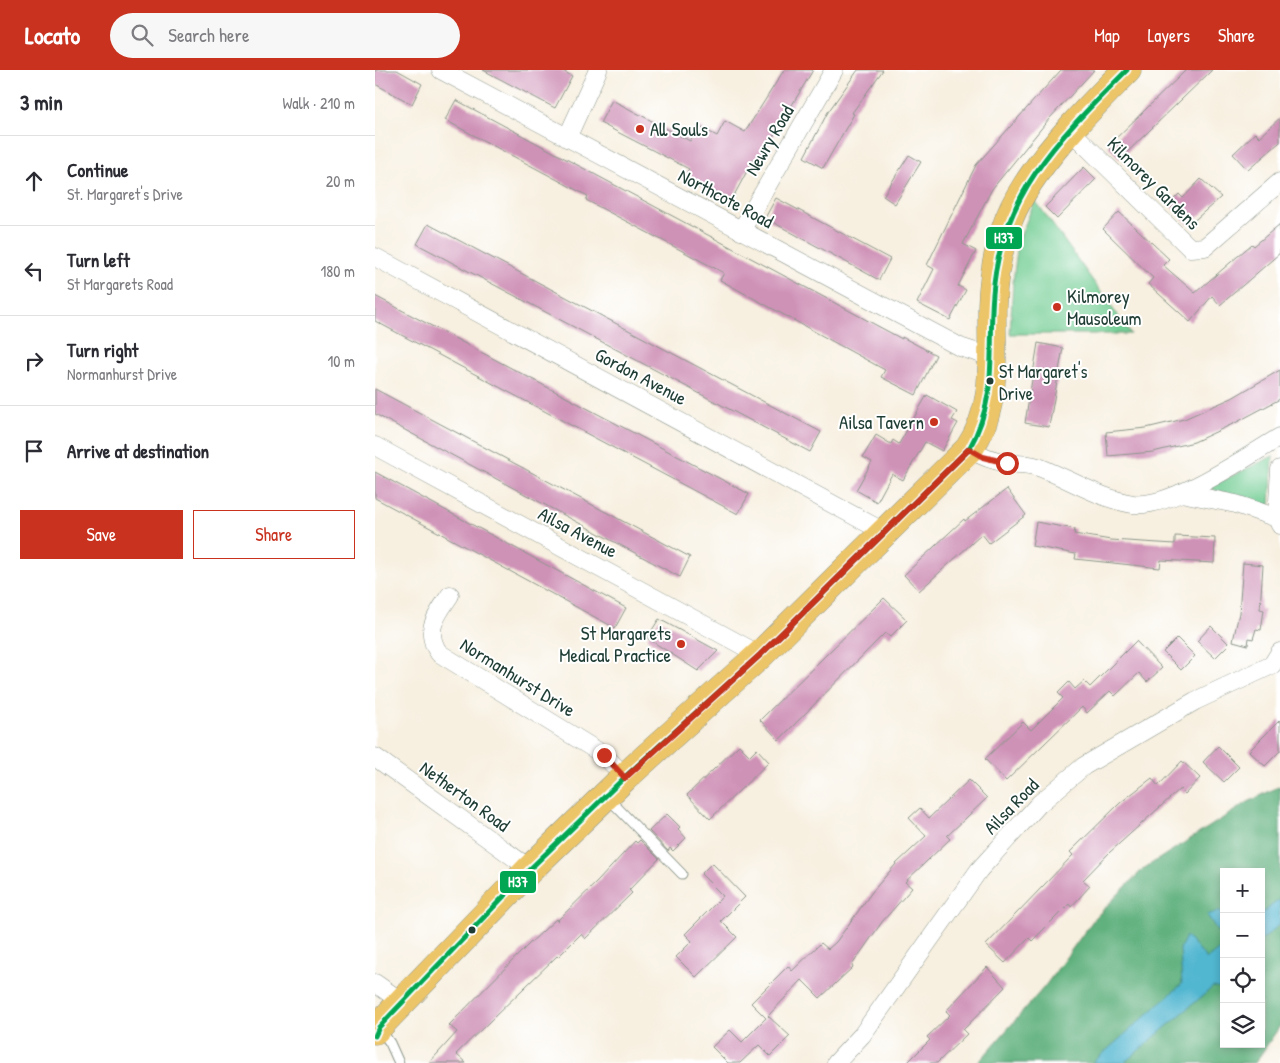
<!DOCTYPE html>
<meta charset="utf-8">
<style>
body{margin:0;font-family:"Patrick Hand",sans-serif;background:#f7f7f7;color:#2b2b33}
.controls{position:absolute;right:15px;bottom:15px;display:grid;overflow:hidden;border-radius:0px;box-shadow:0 2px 8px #0003}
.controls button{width:45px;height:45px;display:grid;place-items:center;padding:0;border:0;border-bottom:1px solid #e1e1e2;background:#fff;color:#2b2b33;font:25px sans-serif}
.stop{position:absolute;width:15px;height:15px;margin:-11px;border:4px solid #c8321e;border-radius:50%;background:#fff}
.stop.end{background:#c8321e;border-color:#fff;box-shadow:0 1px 5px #0008}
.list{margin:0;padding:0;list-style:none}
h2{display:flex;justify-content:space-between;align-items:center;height:65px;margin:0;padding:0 20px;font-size:21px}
h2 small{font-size:16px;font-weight:400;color:#7c7c81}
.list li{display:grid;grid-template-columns:32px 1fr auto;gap:15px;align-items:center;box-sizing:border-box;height:90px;padding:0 20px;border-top:1px solid #e1e1e2}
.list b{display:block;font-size:19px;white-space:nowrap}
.list p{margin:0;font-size:16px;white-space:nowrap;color:#7c7c81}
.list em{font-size:16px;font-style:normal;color:#7c7c81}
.actions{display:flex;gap:10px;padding:15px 20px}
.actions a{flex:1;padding:11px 0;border:1px solid #c8321e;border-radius:0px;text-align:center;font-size:18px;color:#c8321e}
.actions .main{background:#c8321e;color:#fff}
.icon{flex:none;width:28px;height:28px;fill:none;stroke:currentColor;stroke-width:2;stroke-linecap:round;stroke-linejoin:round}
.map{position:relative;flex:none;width:905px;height:993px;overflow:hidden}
header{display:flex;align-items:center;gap:30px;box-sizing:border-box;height:70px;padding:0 25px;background:#c8321e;color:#fff}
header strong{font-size:24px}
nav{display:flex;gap:28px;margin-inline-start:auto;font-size:18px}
.search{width:350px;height:45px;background:#f7f7f7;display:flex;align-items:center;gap:12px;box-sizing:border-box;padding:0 18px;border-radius:28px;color:#7c7c81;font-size:19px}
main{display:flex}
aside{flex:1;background:#fff}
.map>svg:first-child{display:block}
</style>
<header>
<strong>Locato</strong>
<div class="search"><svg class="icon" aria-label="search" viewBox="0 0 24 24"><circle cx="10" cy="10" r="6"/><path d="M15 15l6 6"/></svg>Search here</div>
<nav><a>Map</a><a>Layers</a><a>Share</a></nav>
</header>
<main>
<aside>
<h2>3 min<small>Walk · 210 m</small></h2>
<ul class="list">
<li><svg class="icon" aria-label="ahead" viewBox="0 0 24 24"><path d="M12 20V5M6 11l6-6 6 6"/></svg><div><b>Continue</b><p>St. Margaret's Drive</p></div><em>20 m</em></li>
<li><svg class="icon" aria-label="left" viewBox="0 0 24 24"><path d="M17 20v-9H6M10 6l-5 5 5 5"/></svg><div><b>Turn left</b><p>St Margarets Road</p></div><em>180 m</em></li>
<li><svg class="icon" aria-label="right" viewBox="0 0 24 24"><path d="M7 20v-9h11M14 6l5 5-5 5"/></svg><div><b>Turn right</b><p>Normanhurst Drive</p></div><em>10 m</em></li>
<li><svg class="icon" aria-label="arrive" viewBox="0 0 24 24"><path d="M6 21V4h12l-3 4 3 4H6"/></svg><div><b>Arrive at destination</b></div></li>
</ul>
<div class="actions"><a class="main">Save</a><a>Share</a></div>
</aside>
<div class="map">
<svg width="905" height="993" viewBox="0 0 905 993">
<rect width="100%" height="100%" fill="#fff"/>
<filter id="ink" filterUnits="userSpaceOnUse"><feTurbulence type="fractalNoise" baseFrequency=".02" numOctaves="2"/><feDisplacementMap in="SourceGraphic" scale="10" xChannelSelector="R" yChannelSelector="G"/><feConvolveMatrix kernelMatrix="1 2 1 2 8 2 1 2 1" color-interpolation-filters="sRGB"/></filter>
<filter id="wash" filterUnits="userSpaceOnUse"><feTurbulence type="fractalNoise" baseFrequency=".0096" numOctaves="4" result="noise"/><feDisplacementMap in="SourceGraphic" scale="20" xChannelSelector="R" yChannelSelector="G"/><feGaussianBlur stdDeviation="1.12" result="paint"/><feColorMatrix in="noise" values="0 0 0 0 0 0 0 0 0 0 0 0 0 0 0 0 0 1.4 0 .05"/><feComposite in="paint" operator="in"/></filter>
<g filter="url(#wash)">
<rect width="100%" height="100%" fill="#f7efdf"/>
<g fill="#75ce95" stroke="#4a8664">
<path d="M660 130 756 264H635L638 211 643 172Z"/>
<path d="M898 386 895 435 832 418Z"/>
</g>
<path fill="#60b17e" stroke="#407759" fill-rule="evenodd" d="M905 716V956L880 993H603L670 916 719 849 768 799 873 732ZM849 802H886V974H849Z"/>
<g fill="#51b6d0" stroke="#387a82">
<path d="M905 829V854L886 871V844Z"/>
<path d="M844 841 849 842V871L832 845Z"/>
<path d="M811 866 832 889 849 875V920L838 917 749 993H717L807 914 805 879Z"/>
</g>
<g id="blocks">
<g fill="#cf92b7">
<path d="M0 0H22L47 14 37 34 0 14Z"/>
<path d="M108 0H186L197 6 180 38Z"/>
<path d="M409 0H438L384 90 379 88 356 131 310 107 314 99 225 53 237 30 315 71 323 56 342 66 350 51 370 62Z"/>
<path d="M483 0H508L477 43 479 44 448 98 429 87 453 42Z"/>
<path d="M686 0H719L674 49 617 119 588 174 601 181 583 216 591 220 575 250 542 233 559 199 552 195 601 95Z"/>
<path d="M811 0H837L745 89 733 76Z"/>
<path d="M81 30 527 269V267L561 285 541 325 506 307 510 300 345 210 349 203 211 130 213 126 209 124 70 50Z"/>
<path d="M905 48V72L873 100 858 84 880 63 884 67Z"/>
<path d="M534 85 546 92 520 134 508 126Z"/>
<path d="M709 97 721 109 682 149 670 137Z"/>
<path d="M826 109 846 127 814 155 794 134 804 124 808 128Z"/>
<path d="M401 128 515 189 504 210 390 148Z"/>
<path d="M744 142 794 189 788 195 820 223 877 174 879 176 905 154V183L845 235 837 226 815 252 773 214 778 208 728 159Z"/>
<path d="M53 154 446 362 435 382 42 174Z"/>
<path d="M0 226 374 424 363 444 0 251Z"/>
<path d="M663 273 688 278 674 357 650 353Z"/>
<path d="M905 300V329L862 352 819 372 778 382 733 386 731 362 771 358 809 349 857 328Z"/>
<path d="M0 319 315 487 305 507 0 344Z"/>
<path d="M552 325 582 342 577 350 583 353 567 381 550 372 528 410 517 404 502 432 481 420 497 392 488 387 501 365 516 374 518 370 524 374Z"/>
<path d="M0 402 251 538 240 558 0 428Z"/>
<path d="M632 419 651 445 614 473 607 464 544 521 529 505 589 449 590 451Z"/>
<path d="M661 452 700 459 699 464 736 470 800 474V466L840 468 839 493 786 490 785 498 700 489 701 484 657 476Z"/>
<path d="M868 493 888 495 885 539 889 540 886 560 881 559 878 569 874 568 873 575 858 571 864 543Z"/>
<path d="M509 528 532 550 515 567 510 563 404 670 385 650Z"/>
<path d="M284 549 310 563 343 581 323 601 272 568Z"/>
<path d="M836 556 854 574 840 588 822 571Z"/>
<path d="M802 568 820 586 806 600 788 582Z"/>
<path d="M761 571 787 598 772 612 764 603 740 626 735 621 712 643 707 637 631 711 610 689 648 652 656 660 688 628 683 623 694 612 700 619 709 611 715 617Z"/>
<path d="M905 650V681L890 696 874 681Z"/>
<path d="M364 675 375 686 382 679 394 692 335 749 312 725Z"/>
<path d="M843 676 864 697 849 712 828 692Z"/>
<path d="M807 691 825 708 810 724 805 719 735 782 708 810 715 816 696 837 694 834 657 871 654 868 630 893 611 875 698 785 695 782 745 733 777 708 783 716Z"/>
<path d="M594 710 612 728 572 766 575 769 530 812 537 818 507 852 477 895 478 897 445 928 427 910 393 946 415 966 395 986 384 975 365 993H353L337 977 355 960 367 972 391 948 376 933 413 896 417 901 446 873 453 879 461 872 497 822 521 794 551 766 534 748 545 738 554 748Z"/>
<path d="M292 744 305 757 303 759 311 768 298 781 295 778 293 781 274 761Z"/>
<path d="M265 770 284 789 254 820 257 823 210 869 206 864 183 887 182 886 81 984 91 993H54L82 962 74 955 154 874 181 849 182 851 223 811 260 771 262 773Z"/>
<path d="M337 793 370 827 346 851 362 867 321 907 301 887 317 871 310 864 348 826 326 804Z"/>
<path d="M612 897 630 917 588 960 592 964 562 993H532L555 970 552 967 575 945 571 941Z"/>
</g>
</g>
</g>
<g filter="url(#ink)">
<use href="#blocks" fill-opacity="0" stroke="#8b968a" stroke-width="1"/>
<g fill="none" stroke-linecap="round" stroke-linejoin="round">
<g stroke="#8b968a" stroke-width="11">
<g id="lane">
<path d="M233 728 307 804"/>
<path d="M5 959 15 973 24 993"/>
</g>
</g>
<g stroke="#8b968a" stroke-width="19">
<g id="street">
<path d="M66 0 585 277 619 288"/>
<path d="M696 61 815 178 830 177 905 112"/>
<path d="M192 68 223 0"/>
<path d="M366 161 459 0"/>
<path d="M0 187 511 463"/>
<path d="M0 376 385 585"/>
<path d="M594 379C606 386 618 391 633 393 645 395 655 393 666 398 696 410 726 429 758 434 796 439 871 387 905 367"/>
<path d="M806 423 861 434 902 448 905 455"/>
<path d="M902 448 905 399"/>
<path d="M75 525C62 545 48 560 64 583L229 685 250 707"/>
<path d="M0 687 155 799"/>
<path d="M0 913 27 932"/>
<path d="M461 993 487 965 604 800 664 734 709 696 820 631 897 595 905 582"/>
</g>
</g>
<g stroke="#8b968a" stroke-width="29">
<path id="primary" d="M0 960 155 799 250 707 385 585 594 379C624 335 616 285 617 235 618 207 624 175 634 149 654 98 713 39 752 0"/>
</g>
<use href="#lane" stroke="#fff" stroke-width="9"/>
<use href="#street" stroke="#fff" stroke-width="18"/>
<use href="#primary" stroke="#edc569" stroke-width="28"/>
<g stroke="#fff" stroke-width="9">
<path id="bus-1" d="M0 966 4 957 155 799 250 707 385 585 594 379C624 326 613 281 618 224 625 125 685 67 752 0"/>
</g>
<use href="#bus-1" stroke="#00a651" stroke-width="5"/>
</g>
</g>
<g fill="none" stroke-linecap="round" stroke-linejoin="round" filter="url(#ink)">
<path stroke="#c8321e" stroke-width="6" d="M229 685 250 708 385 585 594 379 608 387 632 393"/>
</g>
<g fill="#c8321e" stroke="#fff" stroke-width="2">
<circle cx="265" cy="59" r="5"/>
<circle cx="682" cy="237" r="5"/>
<circle cx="559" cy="352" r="5"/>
<circle cx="306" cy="574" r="5"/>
</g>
<g fill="#1f3d34" stroke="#fff" stroke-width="2">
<circle cx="615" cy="311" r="4.5"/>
<circle cx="97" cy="860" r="4.5"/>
</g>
<g text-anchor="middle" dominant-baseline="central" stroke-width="4" stroke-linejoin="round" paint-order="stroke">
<g font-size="18" fill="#1f3d34" stroke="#fff" text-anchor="start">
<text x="624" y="301">St Margaret's<tspan x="624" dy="22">Drive</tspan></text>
</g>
<g font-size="19" fill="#1f3d34" stroke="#fff" text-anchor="start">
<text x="275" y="59">All Souls</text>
<text x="692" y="226">Kilmorey<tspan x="692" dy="22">Mausoleum</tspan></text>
<text x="549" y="352" text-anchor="end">Ailsa Tavern</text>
<text x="296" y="563" text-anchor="end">St Margarets<tspan x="296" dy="22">Medical Practice</tspan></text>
</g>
<g font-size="19" fill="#1f3d34" stroke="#fff">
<text transform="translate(394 70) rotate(-60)">Newry Road</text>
<text transform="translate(779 113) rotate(45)">Kilmorey Gardens</text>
<text transform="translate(351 128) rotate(28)">Northcote Road</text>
<text transform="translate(266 306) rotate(28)">Gordon Avenue</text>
<text transform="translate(203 462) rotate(28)">Ailsa Avenue</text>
<text transform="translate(143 607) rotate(32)">Normanhurst Drive</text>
<text transform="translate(90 726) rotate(36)">Netherton Road</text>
<text transform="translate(636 736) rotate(-46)">Ailsa Road</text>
</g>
</g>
<g stroke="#fff" stroke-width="2">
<rect x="610" y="156" width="38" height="24" rx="5" fill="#00a651"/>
<rect x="124" y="800" width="38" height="24" rx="5" fill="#00a651"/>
</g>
<g font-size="14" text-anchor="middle" font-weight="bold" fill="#fff">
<text x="629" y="173">H37</text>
<text x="143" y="817">H37</text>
</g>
</svg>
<div class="controls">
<button>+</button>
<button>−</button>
<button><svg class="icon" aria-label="locate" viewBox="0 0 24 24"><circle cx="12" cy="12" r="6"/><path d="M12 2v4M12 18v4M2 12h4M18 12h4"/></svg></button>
<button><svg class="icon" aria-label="layers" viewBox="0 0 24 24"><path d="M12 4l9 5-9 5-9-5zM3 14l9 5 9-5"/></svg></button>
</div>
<div class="stop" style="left:632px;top:393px"></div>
<div class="stop end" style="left:229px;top:685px"></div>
</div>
</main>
